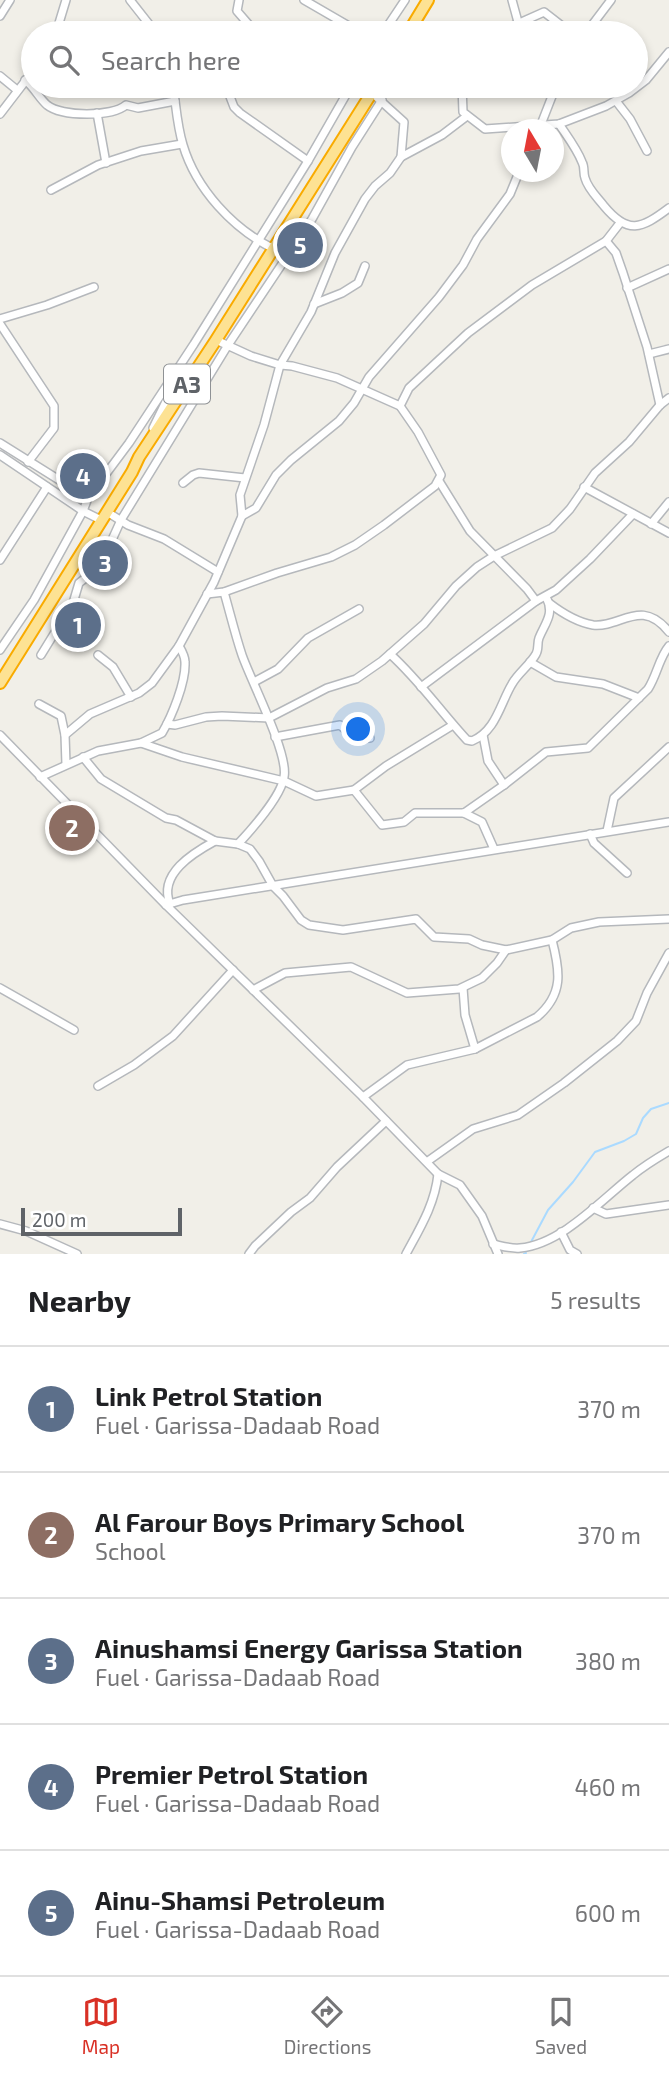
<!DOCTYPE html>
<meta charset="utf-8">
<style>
body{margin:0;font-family:"Exo 2",sans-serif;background:#f2f2f2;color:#202124}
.compass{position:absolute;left:501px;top:119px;width:63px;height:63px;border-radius:50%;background:#fff;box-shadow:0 4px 10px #0003;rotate:350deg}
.scale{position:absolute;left:21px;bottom:18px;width:161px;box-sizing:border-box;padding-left:7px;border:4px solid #5f6368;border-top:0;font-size:19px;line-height:24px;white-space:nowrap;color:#5f6368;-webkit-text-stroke:5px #fff;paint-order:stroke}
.you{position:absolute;left:359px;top:730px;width:24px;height:24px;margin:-18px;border:5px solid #fff;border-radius:50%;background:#1a73e8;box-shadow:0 0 0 10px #1a73e833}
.badge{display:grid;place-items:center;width:46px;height:46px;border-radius:50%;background:#d93025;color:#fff;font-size:23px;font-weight:700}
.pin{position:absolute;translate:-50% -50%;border:4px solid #fff;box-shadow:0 2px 7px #0006}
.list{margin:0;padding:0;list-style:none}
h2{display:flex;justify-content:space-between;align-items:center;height:91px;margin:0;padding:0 28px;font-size:30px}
h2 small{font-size:23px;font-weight:400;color:#757577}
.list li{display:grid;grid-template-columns:46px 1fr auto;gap:21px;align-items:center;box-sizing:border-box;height:126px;padding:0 28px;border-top:2px solid #e0e0e0}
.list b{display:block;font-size:26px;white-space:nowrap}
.list p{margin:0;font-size:23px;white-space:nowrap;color:#757577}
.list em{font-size:23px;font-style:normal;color:#757577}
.icon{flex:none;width:38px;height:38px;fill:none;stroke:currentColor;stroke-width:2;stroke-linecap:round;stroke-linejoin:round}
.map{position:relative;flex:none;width:669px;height:1254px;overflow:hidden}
.search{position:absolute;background:#fff;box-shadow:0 4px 10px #0003;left:21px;right:21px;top:21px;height:77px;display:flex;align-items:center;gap:18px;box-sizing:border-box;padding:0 24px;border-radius:38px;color:#757577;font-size:26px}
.sheet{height:721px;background:#fff}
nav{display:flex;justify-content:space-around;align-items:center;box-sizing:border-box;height:98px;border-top:2px solid #e0e0e0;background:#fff;font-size:19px;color:#757577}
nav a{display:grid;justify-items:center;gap:4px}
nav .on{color:#d93025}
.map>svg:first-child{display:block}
</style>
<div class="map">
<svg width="669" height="1254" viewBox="0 0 669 1254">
<rect width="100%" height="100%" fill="#f1efe8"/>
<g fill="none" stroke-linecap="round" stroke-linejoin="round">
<g stroke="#aadaff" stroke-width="2">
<path d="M531 1242 548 1210 573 1182 595 1152 624 1141 636 1134 643 1118 651 1109 669 1103"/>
<path d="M524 1254 526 1253"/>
</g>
<g stroke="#b5b8bc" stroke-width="10">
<g id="minor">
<path d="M130 0 156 33"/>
<path d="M239 0 237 11 256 33"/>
<path d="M304 0 361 33"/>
<path d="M512 0 518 22"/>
<path d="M0 16 10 0"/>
<path d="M56 33 66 0"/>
<path d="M383 33 405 0"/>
<path d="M497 33 544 12 571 33"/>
<path d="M586 33 611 0"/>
<path d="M0 76 17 90"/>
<path d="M25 80C34 87 39 98 47 105 62 117 112 117 126 105L138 108 175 101"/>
<path d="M173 86C176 105 177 126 183 145 196 189 233 229 274 249"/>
<path d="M462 86 463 112 485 129 559 124 606 106 629 93 646 80 669 52"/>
<path d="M229 94 234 107 240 113 308 161"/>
<path d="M616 101 630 119 647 151"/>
<path d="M97 113 106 163"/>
<path d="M0 114 33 71"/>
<path d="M559 124C567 136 577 149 582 162 585 167 583 173 585 178 588 189 597 197 604 206 628 235 641 229 669 208"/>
<path d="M540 127 556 86"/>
<path d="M401 157 442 135 467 116"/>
<path d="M51 190 98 165 141 151 182 144"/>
<path d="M606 241 616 253 623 273 647 347 660 405"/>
<path d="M627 288 669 269"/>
<path d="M314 304 342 293 358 283 365 266"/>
<path d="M0 319 47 305 94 287"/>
<path d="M0 324 54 406V428L28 462"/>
<path d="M649 354 669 349"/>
<path d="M400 406 409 388 468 333 532 285 606 241 620 223"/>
<path d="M153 428 180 373"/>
<path d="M0 443 88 498"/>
<path d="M0 455 83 511 101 520"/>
<path d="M439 481 470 531 527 589 536 601"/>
<path d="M183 483 193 475 199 473 245 478"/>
<path d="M584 487 669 533"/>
<path d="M107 512 128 525 164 539 218 572"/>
<path d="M242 516 256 508 276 475 291 460 339 421 354 403 369 377 439 297 463 265 477 239 510 194 519 172"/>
<path d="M651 524 669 502"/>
<path d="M0 560 47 487"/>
<path d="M224 592C230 613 235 634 242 655 251 681 289 754 284 777 281 796 252 829 238 844"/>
<path d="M207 594 224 592 277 573 331 557 355 545 384 525 435 486 441 475 418 432 400 406 337 378 292 366 280 365 251 356 216 340"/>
<path d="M549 603C562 613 576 622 593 625 621 628 641 597 669 632"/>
<path d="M0 650 34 600 83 511 88 498 129 443 194 344 308 161 351 86"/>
<path d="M390 654C419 680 441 712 467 740L472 741C496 731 500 704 512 684 518 673 530 665 536 654 539 649 537 643 539 638 545 623 555 614 546 597"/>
<path d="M41 655 73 603 79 583 88 576 106 553 121 520 228 345 312 219 352 147 382 100"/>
<path d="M98 655 113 667 131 697"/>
<path d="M530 662 556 677 603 684 639 698"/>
<path d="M254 682 278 669 308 638 359 609"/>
<path d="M421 687 536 601 556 590 590 559 633 514"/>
<path d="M39 704 61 716 65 735"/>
<path d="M167 724 175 725 206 717 222 716 269 718 327 688 356 679 382 661 424 624 456 586 477 567 494 556 552 528 570 509 595 473 629 442 660 405 669 398"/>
<path d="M0 735 166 905 363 1097 438 1174 460 1185 482 1216 498 1254"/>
<path d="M483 735 488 761 504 785"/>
<path d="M275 737 340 725 356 739 370 738"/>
<path d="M141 743 182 757 284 781 316 796 354 790 382 825 404 822 415 813H464L504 785 546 752 588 748 648 689C657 675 659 658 669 646"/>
<path d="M83 757 101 779 166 818 176 820 215 841 238 844 250 849 259 861 273 886 283 896 301 920 309 925 343 930 416 919 434 937 469 939 482 945 506 950 552 940 571 928 599 922 669 919"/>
<path d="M66 764 65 735 90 714 139 693 152 683 179 646 214 582 242 516 240 495 264 425 280 365 311 312 335 253 365 199 375 186 390 173 401 157 404 122 372 93 373 90"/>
<path d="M40 777 98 751 141 743 162 733C172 716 186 682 185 662 185 657 182 651 179 646"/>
<path d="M354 790 386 766 453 725"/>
<path d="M464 813 482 822 494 849"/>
<path d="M607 831 614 798 669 747"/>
<path d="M590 834 594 843 627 873"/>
<path d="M170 904C158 874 193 853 215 841"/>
<path d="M166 905 183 900 669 822"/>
<path d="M0 988 74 1030"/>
<path d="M463 988 465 1015 475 1049"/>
<path d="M253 990 285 973 351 967 407 993 459 989 482 978 497 963 506 950"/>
<path d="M98 1086 134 1065 173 1036 233 970"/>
<path d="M363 1097 407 1065 475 1049 537 1017C564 994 560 971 552 940"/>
<path d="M428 1161 473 1129 518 1115 564 1083 617 1041 636 1021 647 993 669 953"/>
<path d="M593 1208 606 1214 669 1205"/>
<path d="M0 1224 26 1231 77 1254"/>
<path d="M561 1232 570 1250 577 1254"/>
<path d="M493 1244C502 1246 511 1249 520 1248 562 1244 601 1200 633 1175 644 1166 657 1158 669 1151"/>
<path d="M249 1254 255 1246 291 1212 310 1198 337 1167 386 1121"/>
<path d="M406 1254C420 1228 435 1204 438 1174"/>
</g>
</g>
<g stroke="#f9ab00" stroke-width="14">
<g id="highway">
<path d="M408 33 428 0"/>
<path d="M0 683 132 472 139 457 216 340 376 86"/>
</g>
</g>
<use href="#minor" stroke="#fff" stroke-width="7"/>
<use href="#highway" stroke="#fde293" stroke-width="10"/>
</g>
<g text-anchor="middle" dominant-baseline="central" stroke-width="5" stroke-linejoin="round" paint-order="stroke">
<rect fill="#fff" stroke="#8f9295" stroke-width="2" x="164" y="364.5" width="46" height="39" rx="5"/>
<g font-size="23" font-weight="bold" fill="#5f6368">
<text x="187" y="384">A3</text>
</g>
</g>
</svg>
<svg class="compass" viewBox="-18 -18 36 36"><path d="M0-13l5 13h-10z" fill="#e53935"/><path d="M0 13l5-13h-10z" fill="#757577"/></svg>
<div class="scale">200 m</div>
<div class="you"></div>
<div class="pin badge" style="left:78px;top:625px;background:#5c6f8a">1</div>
<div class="pin badge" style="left:72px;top:828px;background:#8d6e63">2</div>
<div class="pin badge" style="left:105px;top:563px;background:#5c6f8a">3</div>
<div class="pin badge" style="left:83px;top:476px;background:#5c6f8a">4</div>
<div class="pin badge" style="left:300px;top:245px;background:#5c6f8a">5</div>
<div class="search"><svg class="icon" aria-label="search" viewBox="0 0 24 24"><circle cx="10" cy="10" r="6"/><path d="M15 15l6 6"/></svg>Search here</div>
</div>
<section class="sheet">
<h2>Nearby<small>5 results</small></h2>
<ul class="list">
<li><span class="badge" style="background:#5c6f8a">1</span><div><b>Link Petrol Station</b><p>Fuel · Garissa-Dadaab Road</p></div><em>370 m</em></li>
<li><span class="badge" style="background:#8d6e63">2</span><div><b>Al Farour Boys Primary School</b><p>School</p></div><em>370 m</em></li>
<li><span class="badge" style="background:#5c6f8a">3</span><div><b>Ainushamsi Energy Garissa Station</b><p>Fuel · Garissa-Dadaab Road</p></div><em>380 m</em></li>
<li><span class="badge" style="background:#5c6f8a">4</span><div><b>Premier Petrol Station</b><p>Fuel · Garissa-Dadaab Road</p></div><em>460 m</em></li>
<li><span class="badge" style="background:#5c6f8a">5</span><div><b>Ainu-Shamsi Petroleum</b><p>Fuel · Garissa-Dadaab Road</p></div><em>600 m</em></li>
</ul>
</section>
<nav>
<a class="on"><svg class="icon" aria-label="map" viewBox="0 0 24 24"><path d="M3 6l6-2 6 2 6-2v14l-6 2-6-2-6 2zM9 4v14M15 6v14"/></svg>Map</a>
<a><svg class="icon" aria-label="directions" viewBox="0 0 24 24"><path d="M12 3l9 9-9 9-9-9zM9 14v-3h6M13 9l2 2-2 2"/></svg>Directions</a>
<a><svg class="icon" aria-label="saved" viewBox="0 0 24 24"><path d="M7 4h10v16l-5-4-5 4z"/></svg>Saved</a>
</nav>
